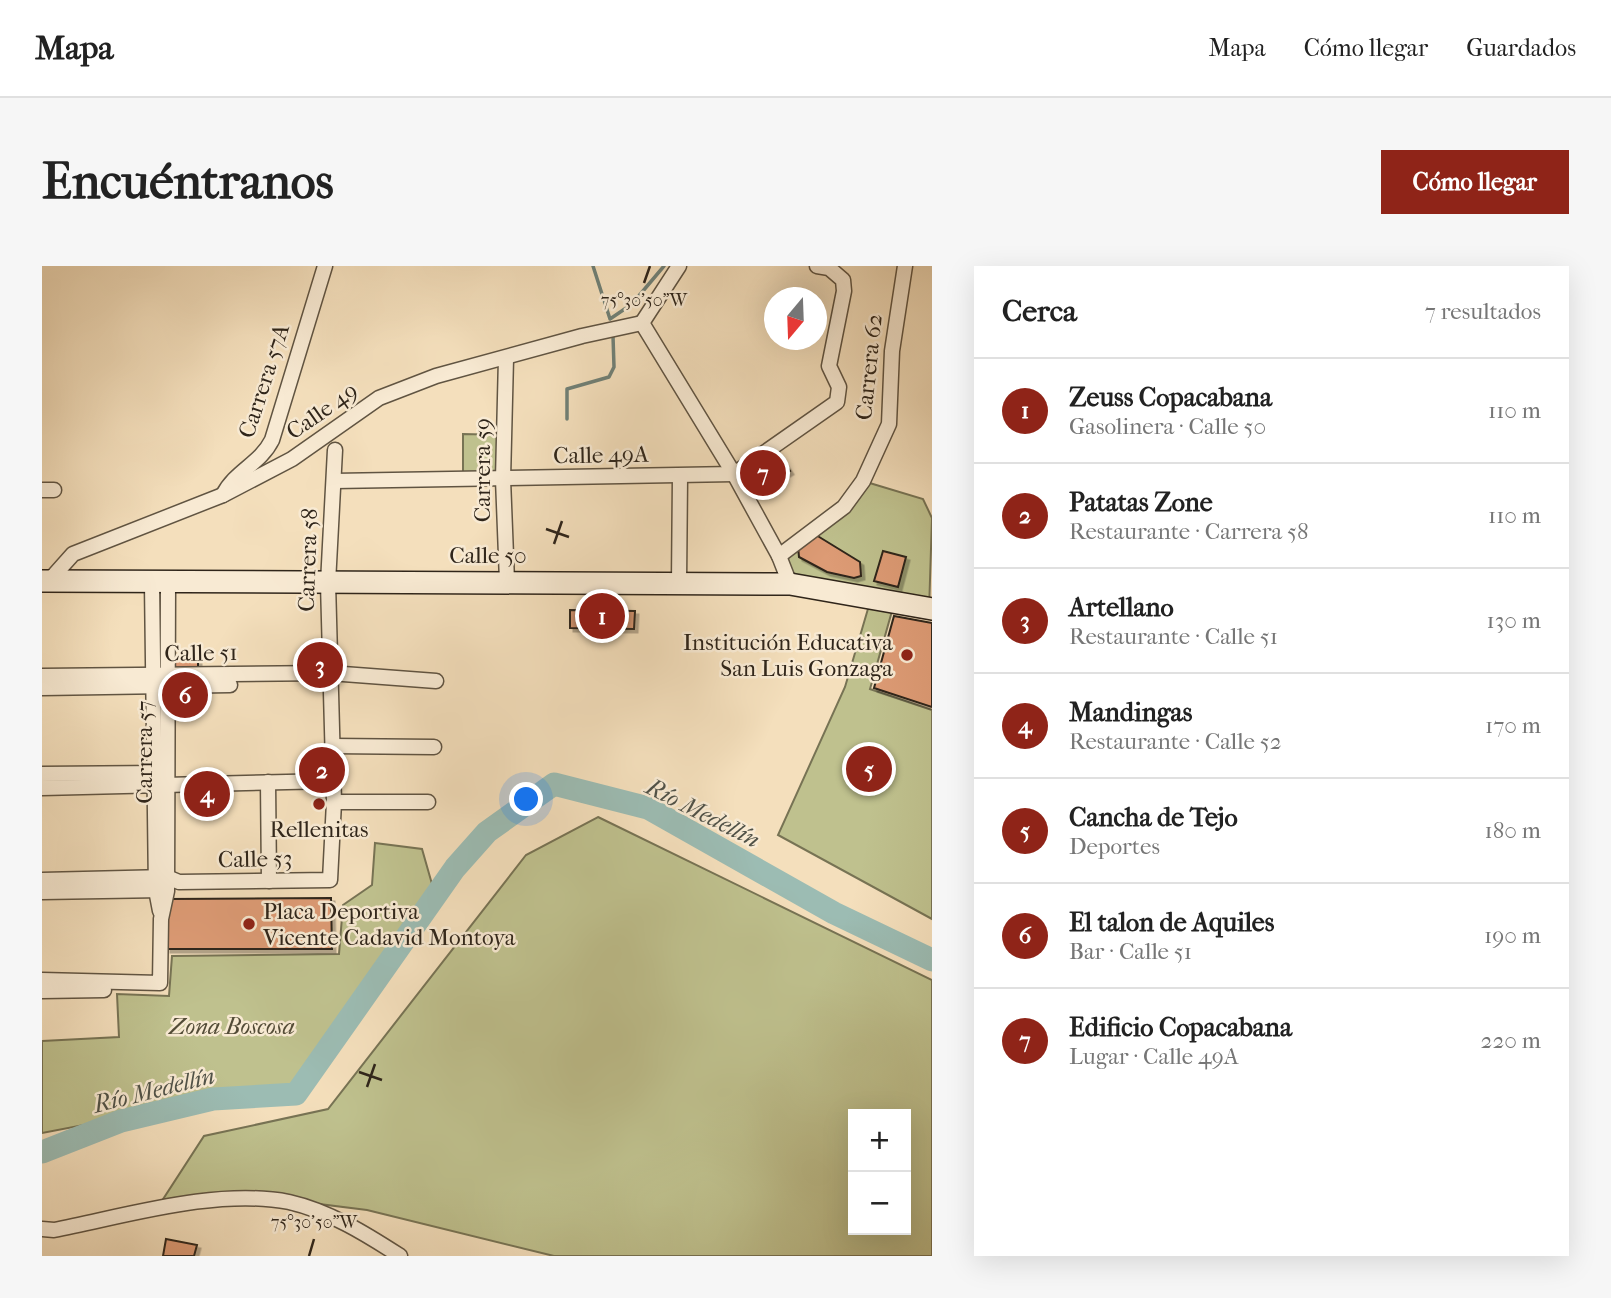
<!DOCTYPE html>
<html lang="es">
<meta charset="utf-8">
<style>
body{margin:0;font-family:"IM FELL French Canon",serif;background:#f6f6f6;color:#222}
.controls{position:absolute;right:21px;bottom:21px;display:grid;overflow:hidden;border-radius:0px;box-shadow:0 7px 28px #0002}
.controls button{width:63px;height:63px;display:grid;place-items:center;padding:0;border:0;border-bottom:2px solid #e0e0e0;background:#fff;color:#222;font:35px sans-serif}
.compass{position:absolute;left:722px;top:21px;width:63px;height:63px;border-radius:50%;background:#fff;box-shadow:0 7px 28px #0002;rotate:199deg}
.you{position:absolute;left:485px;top:534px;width:24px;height:24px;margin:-18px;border:5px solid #fff;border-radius:50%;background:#1a73e8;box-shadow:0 0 0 10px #1a73e833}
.badge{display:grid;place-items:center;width:46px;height:46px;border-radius:50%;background:#8f2418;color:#fff;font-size:23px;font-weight:700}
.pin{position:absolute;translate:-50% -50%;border:4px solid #fff;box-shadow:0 2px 7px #0006}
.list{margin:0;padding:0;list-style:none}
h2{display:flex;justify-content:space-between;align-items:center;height:91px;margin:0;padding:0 28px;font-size:30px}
h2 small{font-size:23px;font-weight:400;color:#767676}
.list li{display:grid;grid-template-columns:46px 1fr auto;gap:21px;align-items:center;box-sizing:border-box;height:105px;padding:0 28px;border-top:2px solid #e0e0e0}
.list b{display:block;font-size:26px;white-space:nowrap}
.list p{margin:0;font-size:23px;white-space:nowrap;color:#767676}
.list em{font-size:23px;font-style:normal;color:#767676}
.map{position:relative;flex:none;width:890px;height:990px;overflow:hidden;border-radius:0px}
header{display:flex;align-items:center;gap:42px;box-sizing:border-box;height:98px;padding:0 35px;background:#fff;border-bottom:2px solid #e0e0e0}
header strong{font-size:33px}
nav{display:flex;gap:38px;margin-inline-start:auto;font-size:24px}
.intro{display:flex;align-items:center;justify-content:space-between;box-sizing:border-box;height:168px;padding:0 42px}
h1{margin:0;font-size:49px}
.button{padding:18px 32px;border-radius:0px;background:#8f2418;color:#fff;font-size:24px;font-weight:700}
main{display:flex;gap:42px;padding:0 42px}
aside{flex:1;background:#fff;border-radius:0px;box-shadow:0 7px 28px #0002}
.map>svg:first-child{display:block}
</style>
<header>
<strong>Mapa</strong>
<nav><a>Mapa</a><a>Cómo llegar</a><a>Guardados</a></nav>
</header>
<div class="intro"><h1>Encuéntranos</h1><a class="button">Cómo llegar</a></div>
<main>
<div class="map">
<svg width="890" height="990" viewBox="0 0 890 990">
<defs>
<filter id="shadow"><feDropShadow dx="3.5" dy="3.5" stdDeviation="0" flood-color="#0004"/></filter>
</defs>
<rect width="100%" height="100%" fill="#f4dfbc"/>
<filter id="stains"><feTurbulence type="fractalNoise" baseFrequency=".00286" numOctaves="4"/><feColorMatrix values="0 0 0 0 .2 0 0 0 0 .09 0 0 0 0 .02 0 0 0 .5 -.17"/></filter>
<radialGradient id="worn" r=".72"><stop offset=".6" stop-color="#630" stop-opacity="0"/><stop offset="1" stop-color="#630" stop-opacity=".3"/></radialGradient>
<g fill="#bfc18e" stroke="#777354" stroke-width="2" fill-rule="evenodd">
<path d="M421 168 462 169 461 213H421Z"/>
<path d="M821 215 881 233 890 252 887 345 748 318 737 290Z"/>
<path d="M828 336 850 345 828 423 890 444V653L736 569 803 421Z"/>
<path d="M556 551 890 714V990H512L325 944 197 928 116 941 162 870 286 843 484 589ZM811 848H864V964H811Z"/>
<path d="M333 577 380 583 390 618 256 818 0 867V775L77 771 75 728 127 730 130 690 297 688 301 639 330 619Z"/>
</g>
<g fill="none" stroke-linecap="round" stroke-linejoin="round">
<g stroke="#708076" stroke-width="3.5">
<path d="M551 0 568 53 590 38 622 0"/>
<path d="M525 153V123L567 111 572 101 571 70"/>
</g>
<path stroke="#9cbcb3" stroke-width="23" d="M0 886 79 855 171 833 254 828 413 602 445 566 512 518 606 542 792 647 890 694"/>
</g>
<g fill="#dd9b75" stroke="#2f251a" stroke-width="2" filter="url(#shadow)">
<path d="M734 184 748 205 708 230 695 209Z"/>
<path d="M774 269 818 296 819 310 812 312 785 306 757 291 756 280Z"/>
<path d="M841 285 864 291 856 321 832 315Z"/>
<path d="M528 344 593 345 592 363 528 362Z"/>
<path d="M852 350 890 357V441L832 422Z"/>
<rect x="127" y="395" width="29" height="14"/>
<path d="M289 632 290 683H125V633Z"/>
<path d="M124 973 155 979 152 990H121Z"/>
</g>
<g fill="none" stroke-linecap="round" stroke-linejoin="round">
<g stroke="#605442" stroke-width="17">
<g id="minor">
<path d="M600 57 692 208 737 290 748 318"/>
<path d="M600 57 637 0"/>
<path d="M464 92 461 213 465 315"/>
<path d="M292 215 692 208 795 136 797 121 787 100 802 25 801 14 787 2 775 0"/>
<path d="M0 224H12"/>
<path d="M181 229C193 205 218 198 230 174L283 0"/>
<path d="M737 290 802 241 821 215 847 158 850 85 863 0"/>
<path d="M6 316 31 288 181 229 250 193 337 132 394 110 540 70 600 57"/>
<path d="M637 317 638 211"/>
<path d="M110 318 114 624 118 645"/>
<path d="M0 410 288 407 394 415"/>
<path d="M0 422 188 419"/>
<path d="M290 480 392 481"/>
<path d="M0 508 119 507"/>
<path d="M226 516 227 615"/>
<path d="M0 522 289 515"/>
<path d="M292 536H386"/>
<path d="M0 614 125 611 137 616 288 614 292 536 286 317 293 184"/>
<path d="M0 626 121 624"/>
<path d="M0 714 118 717 119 653 125 625 126 318"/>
<path d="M0 725 62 724"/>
<path d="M0 963 12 964C84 950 174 922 247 936 287 945 324 968 358 990"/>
</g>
</g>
<g stroke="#2f251a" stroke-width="24">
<path id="secondary" d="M0 315 748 318 890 343"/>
</g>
<use href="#minor" stroke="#f8ead3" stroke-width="14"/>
<use href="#secondary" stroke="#f8ead3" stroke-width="21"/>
</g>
<path fill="none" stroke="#2f251a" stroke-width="2.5" d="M602 17 608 0M504 263 527 271M512 278 520 255M317 806 340 814M325 821 333 798M267 990 272 973"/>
<g fill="#8f2418" stroke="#f8ead3" stroke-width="2.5">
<circle cx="865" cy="389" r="7"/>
<circle cx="277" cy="538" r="7"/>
<circle cx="207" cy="658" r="7"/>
</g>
<g text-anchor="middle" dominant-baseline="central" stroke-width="5" stroke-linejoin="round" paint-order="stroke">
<g font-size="23" fill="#2f251a" stroke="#f8ead3">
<text transform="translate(827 101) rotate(-84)">Carrera 62</text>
<text transform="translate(222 115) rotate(-72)">Carrera 57A</text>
<text transform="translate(280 145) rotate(-35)">Calle 49</text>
<text transform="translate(559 189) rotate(-1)">Calle 49A</text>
<text transform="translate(440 204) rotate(-90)">Carrera 59</text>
<text x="446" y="289">Calle 50</text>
<text transform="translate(266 294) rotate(-88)">Carrera 58</text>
<text transform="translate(159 387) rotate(-1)">Calle 51</text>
<text transform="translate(102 486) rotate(-90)">Carrera 57</text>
<text transform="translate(213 593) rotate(-1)">Calle 53</text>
</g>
<g font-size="23" fill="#2f251a" stroke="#f8ead3" text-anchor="end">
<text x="851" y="376">Institución Educativa<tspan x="851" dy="26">San Luis Gonzaga</tspan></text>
<text x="277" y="563" text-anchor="middle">Rellenitas</text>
<text x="221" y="645" text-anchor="start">Placa Deportiva<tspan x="221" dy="26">Vicente Cadavid Montoya</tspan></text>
</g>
<g font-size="23" font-style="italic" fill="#534c37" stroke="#f8ead3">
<text x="190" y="760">Zona Boscosa</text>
</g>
<g font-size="24" font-style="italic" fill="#505248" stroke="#f8ead3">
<text transform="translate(661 547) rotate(27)">Río Medellín</text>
<text transform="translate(112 824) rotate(-14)">Río Medellín</text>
</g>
</g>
<g font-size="18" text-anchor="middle" fill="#2f251a" stroke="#f8ead3" stroke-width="5" stroke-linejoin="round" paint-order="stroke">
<text x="602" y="40">75°30'50"W</text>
<text x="272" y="962">75°30'50"W</text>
</g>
<rect width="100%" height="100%" filter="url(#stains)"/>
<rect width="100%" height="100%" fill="url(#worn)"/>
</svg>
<div class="controls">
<button>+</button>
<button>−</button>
</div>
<svg class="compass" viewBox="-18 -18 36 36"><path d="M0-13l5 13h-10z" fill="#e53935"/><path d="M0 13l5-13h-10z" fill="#767676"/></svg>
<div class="you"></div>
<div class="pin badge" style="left:560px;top:350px">1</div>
<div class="pin badge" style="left:280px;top:504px">2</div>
<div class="pin badge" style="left:278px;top:399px">3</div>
<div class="pin badge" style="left:165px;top:528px">4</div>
<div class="pin badge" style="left:827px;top:503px">5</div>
<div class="pin badge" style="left:143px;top:429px">6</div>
<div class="pin badge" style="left:721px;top:207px">7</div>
</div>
<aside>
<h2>Cerca<small>7 resultados</small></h2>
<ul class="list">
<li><span class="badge">1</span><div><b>Zeuss Copacabana</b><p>Gasolinera · Calle 50</p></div><em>110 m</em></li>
<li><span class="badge">2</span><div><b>Patatas Zone</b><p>Restaurante · Carrera 58</p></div><em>110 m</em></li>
<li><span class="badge">3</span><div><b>Artellano</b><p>Restaurante · Calle 51</p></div><em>130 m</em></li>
<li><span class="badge">4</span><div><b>Mandingas</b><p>Restaurante · Calle 52</p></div><em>170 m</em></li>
<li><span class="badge">5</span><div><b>Cancha de Tejo</b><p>Deportes</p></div><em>180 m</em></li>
<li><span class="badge">6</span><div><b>El talon de Aquiles</b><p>Bar · Calle 51</p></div><em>190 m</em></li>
<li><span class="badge">7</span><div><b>Edificio Copacabana</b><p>Lugar · Calle 49A</p></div><em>220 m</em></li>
</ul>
</aside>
</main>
